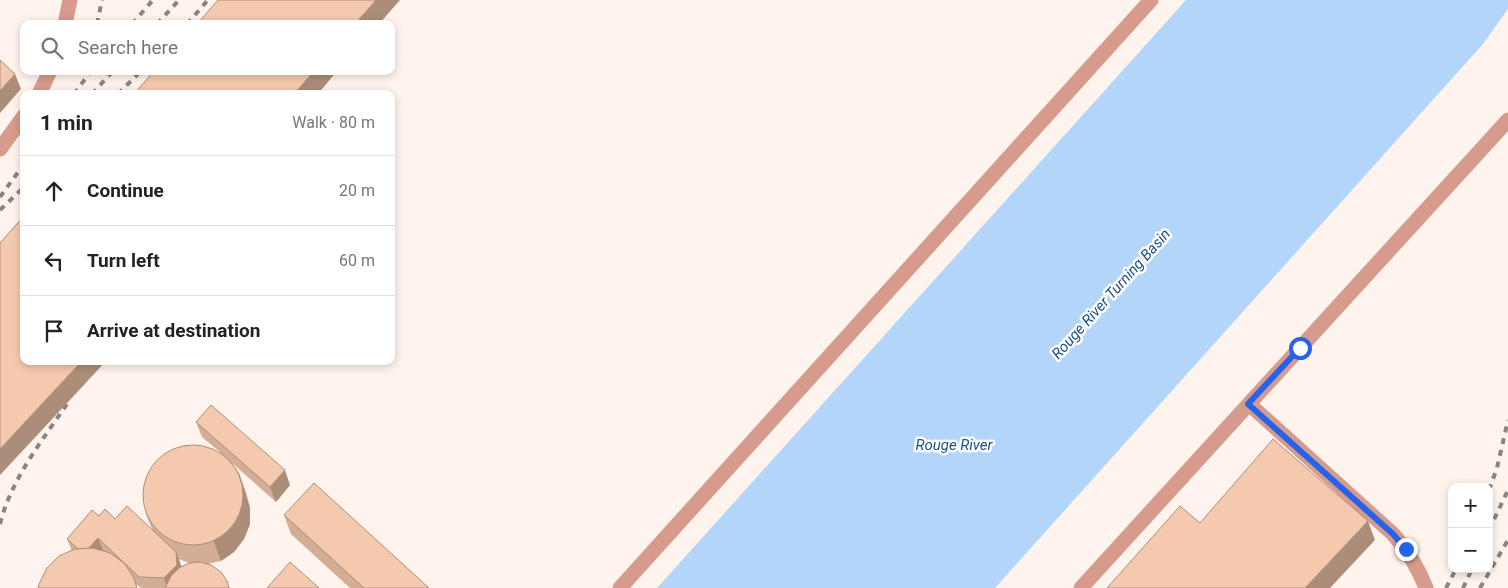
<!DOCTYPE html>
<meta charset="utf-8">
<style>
body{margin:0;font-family:Roboto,sans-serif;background:#f6f6f6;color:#222}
.controls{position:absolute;right:15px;bottom:15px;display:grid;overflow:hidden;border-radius:10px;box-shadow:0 2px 8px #0003}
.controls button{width:45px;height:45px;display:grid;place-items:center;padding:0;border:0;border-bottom:1px solid #e0e0e0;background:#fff;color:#222;font:25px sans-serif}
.stop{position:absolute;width:15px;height:15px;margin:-11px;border:4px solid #2563eb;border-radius:50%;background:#fff}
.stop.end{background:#2563eb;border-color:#fff;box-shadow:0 1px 5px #0008}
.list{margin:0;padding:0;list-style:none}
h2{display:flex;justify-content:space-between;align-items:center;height:65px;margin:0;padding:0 20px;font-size:21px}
h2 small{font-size:16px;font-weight:400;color:#767676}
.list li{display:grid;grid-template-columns:32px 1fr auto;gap:15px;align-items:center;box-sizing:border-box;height:70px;padding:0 20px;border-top:1px solid #e0e0e0}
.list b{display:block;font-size:19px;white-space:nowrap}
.list em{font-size:16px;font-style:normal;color:#767676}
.icon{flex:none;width:28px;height:28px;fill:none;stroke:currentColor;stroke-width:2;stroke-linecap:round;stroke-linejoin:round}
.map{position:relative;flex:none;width:1508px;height:588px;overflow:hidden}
.search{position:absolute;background:#fff;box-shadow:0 2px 8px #0003;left:20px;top:20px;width:375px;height:55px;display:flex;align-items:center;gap:12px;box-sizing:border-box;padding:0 18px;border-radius:10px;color:#767676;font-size:19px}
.panel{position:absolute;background:#fff;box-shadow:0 2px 8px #0003;left:20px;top:90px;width:375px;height:275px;border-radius:10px}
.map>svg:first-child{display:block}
</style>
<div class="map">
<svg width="1508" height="588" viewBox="0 0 1508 588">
<rect width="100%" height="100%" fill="#fef4ed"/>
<path fill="#b4d5fa" d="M1186 0H1508V9L1483 44 995 588H657Z"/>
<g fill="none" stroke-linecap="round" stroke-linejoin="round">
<g stroke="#d79b8d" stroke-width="15">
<path d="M65 24 70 0"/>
<path d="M39 94 50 71"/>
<path d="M0 149 24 116"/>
<path d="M1249 404 1393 534C1408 551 1418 567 1426 588"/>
<path d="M620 588 1151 0"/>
<path d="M1081 588 1508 120"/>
</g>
<g stroke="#8b837f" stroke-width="4" stroke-dasharray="6 6" stroke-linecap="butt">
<path d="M97 24 102 0"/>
<path d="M132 24 153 0"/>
<path d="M157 24 179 0"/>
<path d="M187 24 208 0"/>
<path d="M74 94 91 71"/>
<path d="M92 94 113 71"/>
<path d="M118 94 141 71"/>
<path d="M0 197 24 164"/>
<path d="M0 210 24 187"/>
<path d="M1489 490 1497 468 1508 420"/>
<path d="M0 524C12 477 43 440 69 401"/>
<path d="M1489 530 1508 490"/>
<path d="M1446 588 1456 569"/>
<path d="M1463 588 1472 569"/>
<path d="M1480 588 1508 540"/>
</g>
</g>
<g fill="#d3ad95" fill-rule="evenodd">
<path d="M196 422 290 485 276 502 232 463 239 473 246 492 250 508V524L244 539 234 552 221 561 207 564 230 588H141L136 584 72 551 67 539 99 516 115 519 152 529 146 514 220 452 202 437ZM179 559 189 563 181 567Z"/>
<path d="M284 515 429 588H350L291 534Z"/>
</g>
<g fill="#ac8d79">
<path d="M376 0H400L379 24H355Z"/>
<path d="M314 71H337L318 94H294Z"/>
<path d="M15 74 21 89 0 113V91Z"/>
<path d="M82 361H106L69 401 0 475V449Z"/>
<path d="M285 470 290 485 276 502 270 487Z"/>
<path d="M239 473 250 508V524L244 539 234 552 221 561 214 542Z"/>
<path d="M1368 521 1375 540 1330 588H1305Z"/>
<path d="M98 538 104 553 88 550Z"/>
<path d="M176 552 182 568 167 588 164 578Z"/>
</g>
<g fill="#f5c9ad" stroke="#ac8d79">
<path d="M218 0H376L355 24H197Z"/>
<path d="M0 60 15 74 0 91Z"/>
<path d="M154 71H314L294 94H134Z"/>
<path d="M24 216V361H82L0 449V243Z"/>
<path d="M211 405 285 470 270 487 196 422Z"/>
<path d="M1273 439 1368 521 1305 588H1107L1180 506 1200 523Z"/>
<circle cx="193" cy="495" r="50"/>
<path d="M314 483 429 588H364L284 515Z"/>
<path d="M127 506 176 552 177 565 164 578 139 577 98 538 88 549H78L67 539 92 510 99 516 105 509 115 519Z"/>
<path d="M93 548 110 553 124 563 134 578 137 588H38L39 584 47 568 59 556 75 549Z"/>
<path d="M200 562 211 565 221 572 227 581 229 588H166V586L171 576 179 568 189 563Z"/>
<path d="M290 562 319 588H267Z"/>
</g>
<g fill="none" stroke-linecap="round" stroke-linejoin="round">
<path stroke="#2563eb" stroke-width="6" d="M1300 348 1248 404 1393 534 1406 549"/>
</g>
<g text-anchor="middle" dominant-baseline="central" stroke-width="5" stroke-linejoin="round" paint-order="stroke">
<g font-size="15" font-style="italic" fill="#1b5189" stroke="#fff">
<text transform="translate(1111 294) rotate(-48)">Rouge River Turning Basin</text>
<text x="954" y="445">Rouge River</text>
</g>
</g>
</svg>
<div class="controls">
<button>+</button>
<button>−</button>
</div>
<div class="stop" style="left:1300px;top:348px"></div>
<div class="stop end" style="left:1406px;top:549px"></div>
<div class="search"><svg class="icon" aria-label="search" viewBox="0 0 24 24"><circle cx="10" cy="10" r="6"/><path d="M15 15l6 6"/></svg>Search here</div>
<section class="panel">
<h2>1 min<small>Walk · 80 m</small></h2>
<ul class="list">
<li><svg class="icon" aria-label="ahead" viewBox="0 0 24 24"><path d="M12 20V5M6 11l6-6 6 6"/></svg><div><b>Continue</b></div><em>20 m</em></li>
<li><svg class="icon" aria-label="left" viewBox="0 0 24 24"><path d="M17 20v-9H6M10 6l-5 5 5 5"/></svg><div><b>Turn left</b></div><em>60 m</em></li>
<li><svg class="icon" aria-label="arrive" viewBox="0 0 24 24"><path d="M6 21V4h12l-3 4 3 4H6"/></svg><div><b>Arrive at destination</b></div></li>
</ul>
</section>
</div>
